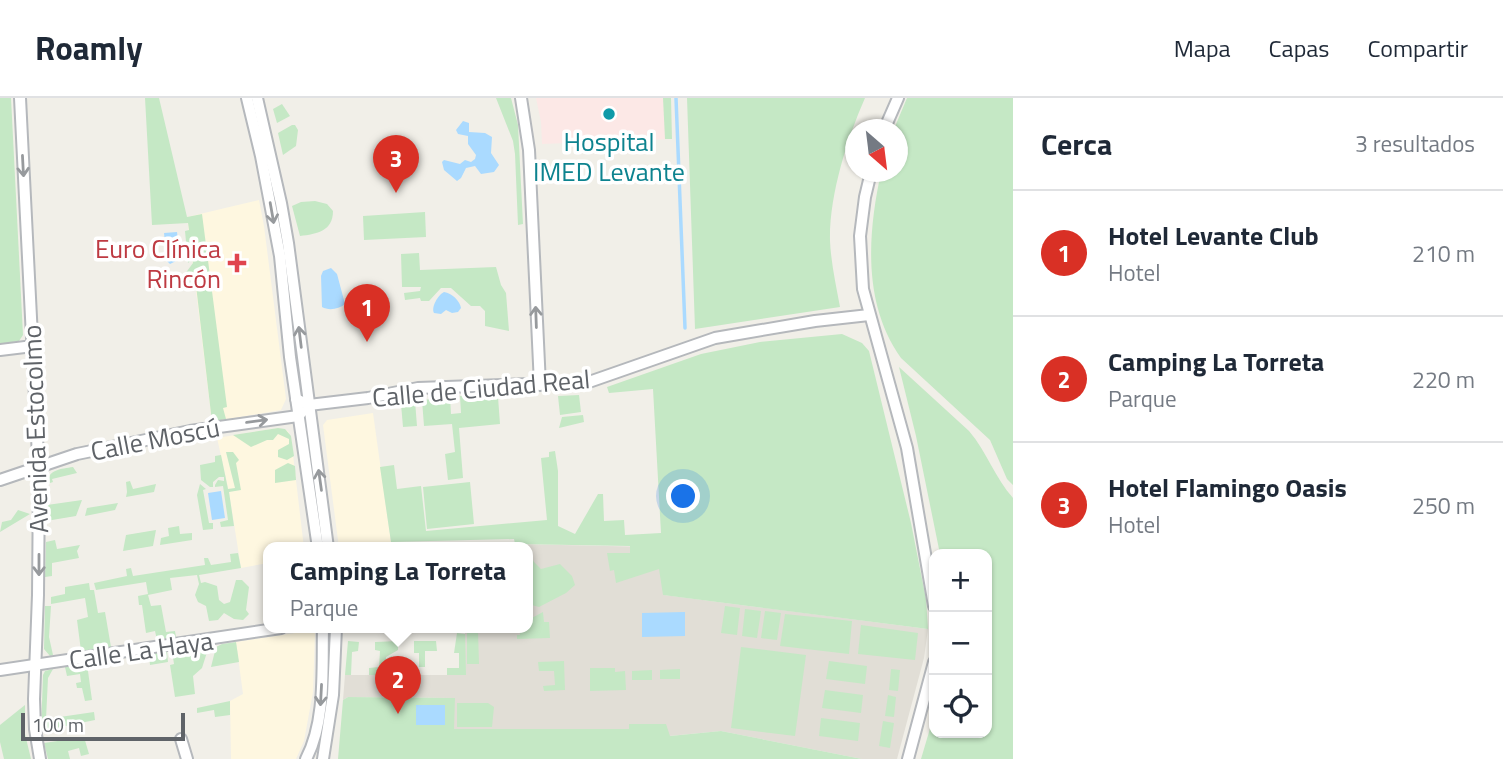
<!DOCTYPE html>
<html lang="es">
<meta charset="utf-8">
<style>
body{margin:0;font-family:"Titillium Web",sans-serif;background:#f6f6f7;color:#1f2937}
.controls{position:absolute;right:21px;bottom:21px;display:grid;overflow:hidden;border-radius:14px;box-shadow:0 2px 5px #0004}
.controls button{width:63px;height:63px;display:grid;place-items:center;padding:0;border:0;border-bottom:2px solid #e0e1e3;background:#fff;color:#1f2937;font:35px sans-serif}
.compass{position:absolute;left:845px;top:21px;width:63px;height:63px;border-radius:50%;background:#fff;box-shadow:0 2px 5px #0004;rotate:152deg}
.scale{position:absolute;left:21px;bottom:18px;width:164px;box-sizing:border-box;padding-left:7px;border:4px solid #5f6368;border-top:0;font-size:19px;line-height:24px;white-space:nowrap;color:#5f6368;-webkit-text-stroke:5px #fff;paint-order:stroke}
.you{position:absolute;left:684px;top:399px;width:24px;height:24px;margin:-18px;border:5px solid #fff;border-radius:50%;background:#1a73e8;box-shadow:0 0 0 10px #1a73e833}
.badge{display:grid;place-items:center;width:46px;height:46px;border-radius:50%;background:#d93025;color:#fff;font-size:23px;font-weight:700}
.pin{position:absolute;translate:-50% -58px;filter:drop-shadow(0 2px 4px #0008)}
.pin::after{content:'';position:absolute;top:37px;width:24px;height:21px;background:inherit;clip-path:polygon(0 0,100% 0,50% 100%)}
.popup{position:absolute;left:263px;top:444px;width:270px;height:91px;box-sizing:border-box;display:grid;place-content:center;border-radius:14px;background:#fff;filter:drop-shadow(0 2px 5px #0005);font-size:23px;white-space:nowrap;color:#747a83}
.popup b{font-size:26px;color:#1f2937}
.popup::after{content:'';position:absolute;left:50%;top:100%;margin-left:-14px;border:14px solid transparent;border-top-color:#fff}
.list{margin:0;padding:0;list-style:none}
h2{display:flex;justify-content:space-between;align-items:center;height:91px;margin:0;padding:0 28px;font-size:30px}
h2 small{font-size:23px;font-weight:400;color:#747a83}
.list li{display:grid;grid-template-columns:46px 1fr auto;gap:21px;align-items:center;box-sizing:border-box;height:126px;padding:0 28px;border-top:2px solid #e0e1e3}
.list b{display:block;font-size:26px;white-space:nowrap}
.list p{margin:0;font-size:23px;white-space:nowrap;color:#747a83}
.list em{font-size:23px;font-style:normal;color:#747a83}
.icon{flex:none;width:38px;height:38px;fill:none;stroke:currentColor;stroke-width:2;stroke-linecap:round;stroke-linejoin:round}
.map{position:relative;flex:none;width:1013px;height:661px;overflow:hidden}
header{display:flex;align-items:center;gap:42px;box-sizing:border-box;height:98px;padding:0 35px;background:#fff;border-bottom:2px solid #e0e1e3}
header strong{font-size:33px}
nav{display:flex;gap:38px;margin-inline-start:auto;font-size:24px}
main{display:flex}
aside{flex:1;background:#fff}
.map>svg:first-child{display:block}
</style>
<header>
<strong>Roamly</strong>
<nav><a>Mapa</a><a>Capas</a><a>Compartir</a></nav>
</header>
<main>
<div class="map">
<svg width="1013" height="661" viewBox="0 0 1013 661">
<rect width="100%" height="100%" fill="#f1efe8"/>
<g fill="#fef7e0">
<path d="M259 102 264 128 286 301 281 312 212 324 187 119Z"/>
<path d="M373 315 391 444 367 450H339L323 327 327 322Z"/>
<path d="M278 330 288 333 291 340 304 450H268V465L241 470 229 394 217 340Z"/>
<path d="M315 532 313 594 304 643 296 661H231L230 603 243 596 236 544Z"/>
</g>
<path fill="#e1ded6" d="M515 446 653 449 663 483 664 497 928 531 924 560 897 661H862L721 633 669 638 666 631H454V600L348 599 343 602 345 577H465V530H528V450H515Z"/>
<path fill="#fce8e6" d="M536 0H671L672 41 542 46 541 24Z"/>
<g fill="#c5e8c5">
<path d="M0 0H11L23 237 19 243 0 246Z"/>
<path d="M145 0H159L187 119 202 116 227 309 223 310 226 321 212 324 195 179 182 180 193 165 192 161 188 165 185 133 189 132 188 125 152 127Z"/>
<path d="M496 0H511L518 27 523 126 518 127 515 56 513 43Z"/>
<path d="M663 0H671L672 41H665Z"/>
<path d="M687 0H865C847 41 829 98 830 143 831 165 836 187 840 209L695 231Z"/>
<path d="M907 0H1013V387L1007 381 990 342 901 260C862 205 868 135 881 74H898V32L894 31Z"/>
<path d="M282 6 290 18 277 25 273 11Z"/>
<path d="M292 27H295L298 32 296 48 283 57 278 35Z"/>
<path d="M315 103 327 106 333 113C333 133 317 136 300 138L292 108 301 104Z"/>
<path d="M425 114 426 139 364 142 363 118Z"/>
<path d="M419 155 420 172 496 169 501 187 506 195 509 233 485 228V213L480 208H471L451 190H441L429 203H421L420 200 405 202 404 195 420 193 421 189H402L401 156Z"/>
<path d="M842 236 862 245 869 253 911 425 926 501 928 531 663 497 659 471 616 485 614 472 610 473 607 455H630V448L515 446 514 441 391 444 380 369 394 367 397 391 421 388 426 433 547 422 541 360 549 359V354L555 353 558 373V428L575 436 598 396H603L604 423 624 422 625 437 661 435 653 291 609 295 607 289 701 256 760 244Z"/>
<path d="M899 269 969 333C987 354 995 380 1013 400V661H921L934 617V635H987V456H940L916 338Z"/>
<path d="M579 297 581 314 560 317 558 298Z"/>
<path d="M460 298 498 299 500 326 459 330 463 380 448 382 445 356 455 354 452 326 424 328 422 302 450 299 451 316 461 315Z"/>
<path d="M415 303 417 328 403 329 401 306Z"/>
<path d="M583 317 584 324 559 330 562 319Z"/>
<path d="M278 330 285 331 291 338 294 358 287 362 278 359V352L289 346V341L278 336 273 342H267L251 349 233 337Z"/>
<path d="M226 354H233L239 362 236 365 241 392 229 394 234 428 221 429 220 424 228 422 223 388 215 389V387L218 382 224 383V379H219L213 384V389H210L201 382 200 367 215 364V358L221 357 228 391 235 390Z"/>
<path d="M288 365 295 368 296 382 275 385V372Z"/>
<path d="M73 369 77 375 52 381 53 384 47 386C48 371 61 371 73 369Z"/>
<path d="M130 383 133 391 156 386 154 394 126 399 127 394 126 384Z"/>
<path d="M470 384 474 426 427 431 423 389Z"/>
<path d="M200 386 206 391 203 392 209 425H213V431L203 432 197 397Z"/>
<path d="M82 402 76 418 46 423 47 407Z"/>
<path d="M118 405 115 412 85 418 87 410Z"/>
<path d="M18 412 30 416 0 434 2 424 11 422Z"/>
<path d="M179 428 180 436 192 435V442L160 447 161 440 169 438 168 430Z"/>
<path d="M156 432 153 448 123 453 126 437Z"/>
<path d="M55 442 57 451 80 447 77 453 79 460 52 465V478L45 479 46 444Z"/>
<path d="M528 450 534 464 541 471 560 466 572 478 575 487 566 495 539 509 528 506Z"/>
<path d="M238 455 241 470 199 477 201 485 205 484 217 488 219 502 224 506 230 504 236 482H242L249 489 246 512 249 516 243 522 234 521 224 515 218 522 209 523 206 508 198 504 195 497 199 486 197 477 170 480 172 492 148 497 151 508 161 507 166 534 175 533 176 539 157 542 155 533 146 535 142 507H139L138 498 148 496 146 484 96 492 94 485 127 478 126 471 131 470 133 478 205 467 204 460H208L211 467 231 464 230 456Z"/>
<path d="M89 485 90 492H94L98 515 105 514 111 549 81 553 77 522 88 519 85 500 51 506V499L65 496V489Z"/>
<path d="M45 508H51L49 539 53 557 50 558 44 551Z"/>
<path d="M725 508 740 510 737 537 721 535Z"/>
<path d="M745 511 761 513 757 540 742 538Z"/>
<path d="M765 513 781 515 777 542 761 540Z"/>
<path d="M543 514 544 524H549L550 540 517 541V537H520L519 530H528V522Z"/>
<path d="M785 516 852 523 849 556 780 548Z"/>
<path d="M861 527 918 535 915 562 858 556Z"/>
<path d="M478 534 479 566H467V535Z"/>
<path d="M457 535 465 536 466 577H447V570H459V555H454Z"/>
<path d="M348 543 359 544 358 553 352 554 351 577H345Z"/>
<path d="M398 543V552L386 559V561L392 558V577H369V570L379 569 380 553 375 552V544Z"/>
<path d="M414 543H436L437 553H425V569H419V555H414Z"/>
<path d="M236 544 239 564 211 569 216 549 222 546Z"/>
<path d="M209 548 202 570 193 578 195 596 175 599 170 567 174 566 172 553Z"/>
<path d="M741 549 806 557 795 638 731 630Z"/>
<path d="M167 554 168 564 150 567 149 556Z"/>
<path d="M564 563 565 592 544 593 543 588 555 587 554 573H539L538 564Z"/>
<path d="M829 563 867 568 865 586 826 581Z"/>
<path d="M87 566 92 602 85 603 82 590H77L76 585 81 584 80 576 67 578 65 569Z"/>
<path d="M590 570H615V574L625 573 626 592 590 593Z"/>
<path d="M53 571 48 580 46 621 94 614 95 622 41 633 43 577 45 573Z"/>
<path d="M680 571V581H660V572Z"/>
<path d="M891 571 900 572 898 593 889 592Z"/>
<path d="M652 572V582H632V573Z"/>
<path d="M825 592 863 597 861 615 822 610Z"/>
<path d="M888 597 896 599 894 619 885 618Z"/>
<path d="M348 599 455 600 454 631H629V626H666L670 638 721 633 862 661H338L343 602Z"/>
<path d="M230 603V617L215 619 214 612 197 615V610Z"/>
<path d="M457 605H488L494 609 492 629H457Z"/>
<path d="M25 607V636L31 661H4L0 644V627Z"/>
<path d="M821 620 860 625 858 643 819 638Z"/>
<path d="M883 623 894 625 890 650 879 648Z"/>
<path d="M84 639 89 656 81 658 79 650 68 653 70 661H48L44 645Z"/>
</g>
<g fill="#aadaff">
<path d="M463 23 469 25V34L485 35 492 39 491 55 499 67 494 74 481 76 475 68 466 70 461 80 457 83 444 72 442 64 444 62 460 66 465 62 471 64 475 61 476 57 468 46V38L458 36 456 32Z"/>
<path d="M177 134 180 161 170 166 167 163 164 135Z"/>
<path d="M331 170 337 176 345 206C339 211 329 213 322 209L321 178 323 173Z"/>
<path d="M444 194C452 195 460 203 461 210L458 214 452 215 446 212 441 216 434 215C431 209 438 197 444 194Z"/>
<path d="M221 393 225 420 212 422 208 395Z"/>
<path d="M685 514V538L642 539V515Z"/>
<rect x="416" y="607" width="29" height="20"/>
</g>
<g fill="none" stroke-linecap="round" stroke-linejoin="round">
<path stroke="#aadaff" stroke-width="3.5" d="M676 0 685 230"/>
<g stroke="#b5b8bc" stroke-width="14">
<g id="minor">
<path d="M20 0 39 379 38 497 34 601 35 631 40 661"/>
<path d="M247 0 261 58 280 158 290 259 318 450"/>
<path d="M257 0 281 105 288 145 328 450"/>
<path d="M521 0 529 52 540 287"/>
<path d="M884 32 898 0"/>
<path d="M871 74 865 99 860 138 863 191 907 350 934 508"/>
<path d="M0 252 33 248"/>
<path d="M296 301 309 307 368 300 418 290 589 284 715 240 815 223 869 217"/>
<path d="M0 382 77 356 190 333 298 318 302 314"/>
<path d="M0 572 281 530"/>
<path d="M181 641 187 661"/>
<path d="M306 661C326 623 322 572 323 530"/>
<path d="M323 661 333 597 336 530"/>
<path d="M908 661 934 564"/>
</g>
</g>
<use href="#minor" stroke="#fff" stroke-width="10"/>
</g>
<defs><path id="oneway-shaft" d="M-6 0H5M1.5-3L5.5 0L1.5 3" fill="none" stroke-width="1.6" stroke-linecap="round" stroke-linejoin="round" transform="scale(1.75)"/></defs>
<g stroke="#979a9d">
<use href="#oneway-shaft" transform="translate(23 68) rotate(87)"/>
<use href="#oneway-shaft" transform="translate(272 115) rotate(80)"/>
<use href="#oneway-shaft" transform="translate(536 219) rotate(-92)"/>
<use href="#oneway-shaft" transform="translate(300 239) rotate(-97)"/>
<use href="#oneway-shaft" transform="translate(257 323) rotate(-8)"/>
<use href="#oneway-shaft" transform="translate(320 382) rotate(-98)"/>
<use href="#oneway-shaft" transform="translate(39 467) rotate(90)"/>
<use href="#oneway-shaft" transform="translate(321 597) rotate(93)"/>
</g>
<circle fill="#0f9aa8" stroke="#fff" stroke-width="2.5" cx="609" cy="16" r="7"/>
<path fill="#e0444e" stroke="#fff" stroke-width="2.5" d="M233.5 154.5h7v7h7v7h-7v7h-7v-7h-7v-7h7z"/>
<g text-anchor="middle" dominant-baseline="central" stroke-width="7" stroke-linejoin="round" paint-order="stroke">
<g font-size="26" fill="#0d838f" stroke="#fff">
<text x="609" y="43">Hospital<tspan x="609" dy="30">IMED Levante</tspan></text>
</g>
<g font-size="26" fill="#be3a42" stroke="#fff" text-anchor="end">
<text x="221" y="150">Euro Clínica<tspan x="221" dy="30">Rincón</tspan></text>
</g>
<g font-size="26" fill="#5f6368" stroke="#fff">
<text transform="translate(481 290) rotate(-5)">Calle de Ciudad Real</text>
<text transform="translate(35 331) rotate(-92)">Avenida Estocolmo</text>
<text transform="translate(155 341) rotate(-11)">Calle Moscú</text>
<text transform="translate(141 552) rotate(-8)">Calle La Haya</text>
</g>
</g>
</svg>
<div class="controls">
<button>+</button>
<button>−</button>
<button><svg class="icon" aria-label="locate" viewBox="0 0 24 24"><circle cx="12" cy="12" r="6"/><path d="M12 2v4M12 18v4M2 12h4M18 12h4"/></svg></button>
</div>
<svg class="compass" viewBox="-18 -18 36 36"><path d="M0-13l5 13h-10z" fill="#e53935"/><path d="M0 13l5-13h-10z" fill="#747a83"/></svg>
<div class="scale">100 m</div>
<div class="you"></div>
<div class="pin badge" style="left:367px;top:244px">1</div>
<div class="pin badge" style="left:398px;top:616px">2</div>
<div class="popup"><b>Camping La Torreta</b>Parque</div>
<div class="pin badge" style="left:396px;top:95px">3</div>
</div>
<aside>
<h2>Cerca<small>3 resultados</small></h2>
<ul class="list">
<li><span class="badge">1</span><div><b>Hotel Levante Club</b><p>Hotel</p></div><em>210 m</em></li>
<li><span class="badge">2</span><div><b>Camping La Torreta</b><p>Parque</p></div><em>220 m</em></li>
<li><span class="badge">3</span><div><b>Hotel Flamingo Oasis</b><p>Hotel</p></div><em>250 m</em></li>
</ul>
</aside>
</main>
